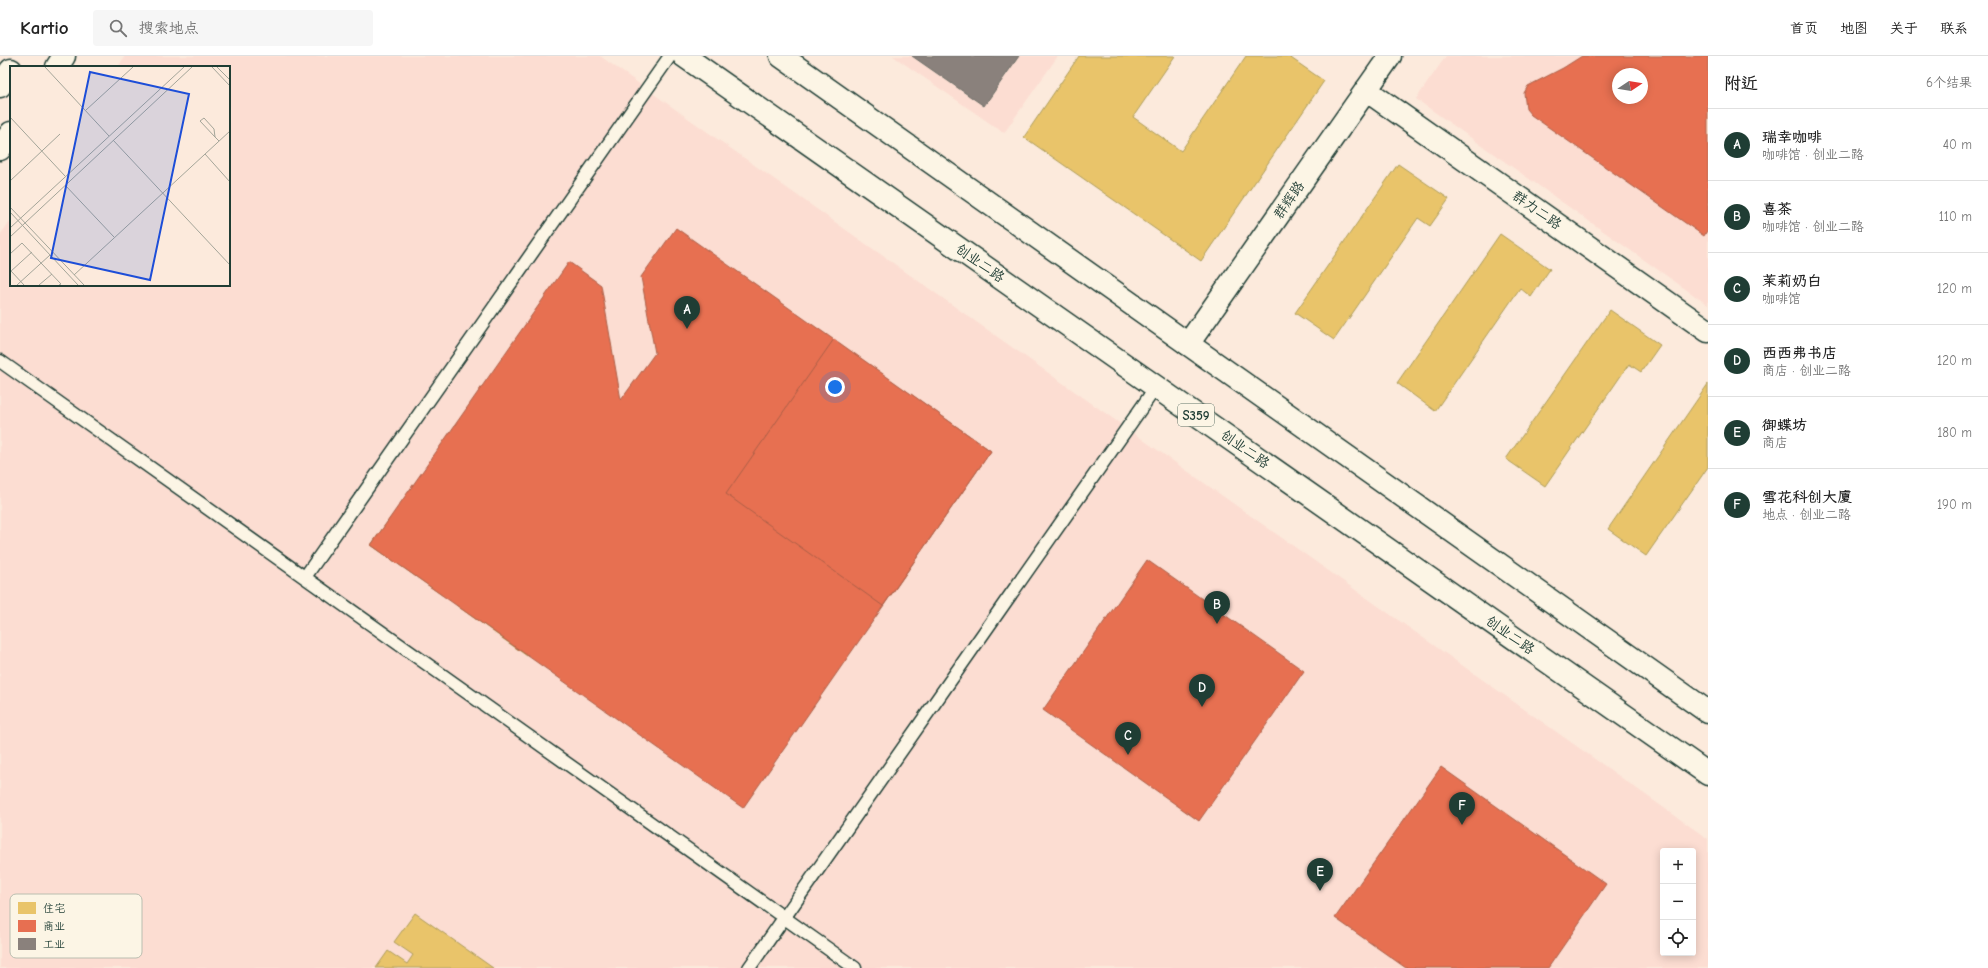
<!DOCTYPE html>
<html lang="zh">
<meta charset="utf-8">
<style>
body{margin:0;font-family:"Comic Neue","LXGW WenKai TC",sans-serif;background:#f6f6f6;color:#222}
.controls{position:absolute;right:12px;bottom:12px;display:grid;overflow:hidden;border-radius:4px;box-shadow:0 2px 10px #0003}
.controls button{width:36px;height:36px;display:grid;place-items:center;padding:0;border:0;border-bottom:1px solid #e0e0e0;background:#fff;color:#222;font:20px sans-serif}
.compass{position:absolute;left:1612px;top:12px;width:36px;height:36px;border-radius:50%;background:#fff;box-shadow:0 2px 10px #0003;rotate:78deg}
.you{position:absolute;left:835px;top:331px;width:14px;height:14px;margin:-10px;border:3px solid #fff;border-radius:50%;background:#1a73e8;box-shadow:0 0 0 6px #1a73e833}
.badge{display:grid;place-items:center;width:26px;height:26px;border-radius:50%;background:#1f3d34;color:#fff;font-size:13px;font-weight:700}
.pin{position:absolute;translate:-50% -33px;filter:drop-shadow(0 1px 2px #0008)}
.pin::after{content:'';position:absolute;top:21px;width:14px;height:12px;background:inherit;clip-path:polygon(0 0,100% 0,50% 100%)}
.list{margin:0;padding:0;list-style:none}
h2{display:flex;justify-content:space-between;align-items:center;height:52px;margin:0;padding:0 16px;font-size:17px}
h2 small{font-size:13px;font-weight:400;color:#767676}
.list li{display:grid;grid-template-columns:26px 1fr auto;gap:12px;align-items:center;box-sizing:border-box;height:72px;padding:0 16px;border-top:1px solid #e0e0e0}
.list b{display:block;font-size:15px;white-space:nowrap}
.list p{margin:0;font-size:13px;white-space:nowrap;color:#767676}
.list em{font-size:13px;font-style:normal;color:#767676}
.icon{flex:none;width:22px;height:22px;fill:none;stroke:currentColor;stroke-width:2;stroke-linecap:round;stroke-linejoin:round}
.map{position:relative;flex:none;width:1708px;height:912px;overflow:hidden}
header{display:flex;align-items:center;gap:24px;box-sizing:border-box;height:56px;padding:0 20px;background:#fff;border-bottom:1px solid #e0e0e0}
header strong{font-size:19px}
nav{display:flex;gap:22px;margin-inline-start:auto;font-size:14px}
.search{width:280px;height:36px;background:#f6f6f6;display:flex;align-items:center;gap:10px;box-sizing:border-box;padding:0 14px;border-radius:4px;color:#767676;font-size:15px}
main{display:flex}
aside{flex:1;background:#fff}
.map>svg:first-child{display:block}
</style>
<header>
<strong>Kartio</strong>
<div class="search"><svg class="icon" aria-label="search" viewBox="0 0 24 24"><circle cx="10" cy="10" r="6"/><path d="M15 15l6 6"/></svg>搜索地点</div>
<nav><a>首页</a><a>地图</a><a>关于</a><a>联系</a></nav>
</header>
<main>
<div class="map">
<svg width="1708" height="912" viewBox="0 0 1708 912">
<rect width="100%" height="100%" fill="#fceadc"/>
<filter id="ink" filterUnits="userSpaceOnUse"><feTurbulence type="fractalNoise" baseFrequency=".025" numOctaves="2"/><feDisplacementMap in="SourceGraphic" scale="8" xChannelSelector="R" yChannelSelector="G"/><feConvolveMatrix kernelMatrix="1 2 1 2 8 2 1 2 1" color-interpolation-filters="sRGB"/></filter>
<g filter="url(#ink)">
<g fill="#fcddd2" fill-rule="evenodd">
<path d="M125 0H600L1708 783V912H0V179L11 164V229H229V11H118ZM1663 795H1693V897H1663Z"/>
<path d="M893 0H1058L1004 77Z"/>
<path d="M1446 0H1708V249L1416 43ZM1618 18H1642V42H1618Z"/>
</g>
<g fill="#e9c46a" stroke="#ac9c5a">
<path d="M1079 0H1175L1133 61 1181 95 1246 0H1288L1324 25 1201 205 1024 81Z"/>
<path d="M1398 108 1449 143 1430 170 1418 162 1334 284 1295 257Z"/>
<path d="M1500 178 1550 213 1531 241 1520 232 1435 355 1397 327Z"/>
<path d="M1610 254 1660 289 1641 316 1629 308 1545 430 1506 403Z"/>
<path d="M1708 328V411L1646 500 1608 473Z"/>
<path d="M457 399 494 425 491 429 544 467 546 463 583 488 532 562 546 572 527 600 456 549 476 521 462 512 442 539 371 489 391 461 406 471Z"/>
<path d="M415 857 493 912H376L388 895 407 908 413 899 394 886Z"/>
</g>
<g fill="#e76f51" stroke="#ab6048" fill-rule="evenodd">
<path d="M1582 0H1708V173L1704 180 1531 59 1526 53 1524 37 1528 30 1563 12ZM1618 18H1642V42H1618Z"/>
<path d="M676 172 991 395 743 752 371 489 569 206 601 229 621 344 655 297 641 221Z"/>
<path d="M834 283 991 395 883 550 726 438Z"/>
<path d="M1147 504 1304 615 1199 765 1043 654Z"/>
<path d="M1441 711 1606 828 1548 912H1406L1335 862Z"/>
</g>
<path fill="#8a817c" stroke="#6a6d66" d="M912 0H1019L984 50Z"/>
<g fill="none" stroke-linecap="round" stroke-linejoin="round">
<g stroke="#1f3d34" stroke-width="15">
<g id="service">
<path d="M0 305 855 912"/>
<path d="M305 521 670 0"/>
<path d="M749 912 1156 331"/>
</g>
</g>
<g stroke="#1f3d34" stroke-width="25">
<g id="minor">
<path d="M1366 34 1708 275"/>
<path d="M1188 288 1390 0"/>
</g>
</g>
<g stroke="#1f3d34" stroke-width="25">
<g id="tertiary">
<path d="M57 11 64 0"/>
<path d="M0 30 11 14"/>
<path d="M0 93 11 77"/>
</g>
</g>
<g stroke="#1f3d34" stroke-width="25">
<g id="primary">
<path d="M684 0 1708 718"/>
<path d="M781 0 1708 656"/>
</g>
</g>
<use href="#service" stroke="#fcf5e5" stroke-width="12"/>
<use href="#minor" stroke="#fcf5e5" stroke-width="22"/>
<use href="#tertiary" stroke="#fcf5e5" stroke-width="22"/>
<use href="#primary" stroke="#fcf5e5" stroke-width="22"/>
</g>
</g>
<g text-anchor="middle" dominant-baseline="central" stroke-width="4" stroke-linejoin="round" paint-order="stroke">
<rect fill="#fcf5e5" stroke="#617469" stroke-width="1" x="1178" y="348" width="36" height="22" rx="3"/>
<g font-size="13" font-weight="bold" fill="#1f3d34">
<text x="1196" y="359">S359</text>
</g>
<g font-size="14" fill="#1f3d34" stroke="#fcf5e5">
<text transform="translate(1289 144) rotate(-55)">群辉路</text>
<text transform="translate(1537 154) rotate(35)">群力二路</text>
<text transform="translate(980 207) rotate(35)">创业二路</text>
<text transform="translate(1245 393) rotate(35)">创业二路</text>
<text transform="translate(1510 579) rotate(35)">创业二路</text>
</g>
</g>
<g transform="translate(10 10)">
<rect width="220" height="220" fill="#fceadc"/>
<path fill="none" stroke="#a4a599" stroke-width="1" d="M35 1 99 70M202 1 220 20M207 1 220 14M76 44 123 1M0 51 55 110M205 71 204 63 194 52 190 55 205 71 209 75M103 74 220 199M195 88 220 116M0 115 50 68M55 119 104 171M0 141 74 219M0 146 68 219M0 162 174 1M0 171 182 1M0 188 12 177 51 218 49 219M1 205 14 219M0 206 22 186M64 209 220 65M7 219 40 189M29 219 42 208"/>
<path fill="#1d4ed8" fill-opacity="0.15" stroke="#1d4ed8" stroke-width="2" d="M80 6 179 28 140 214 41 192Z"/>
<rect width="220" height="220" fill="none" stroke="#1f3d34" stroke-width="2"/>
</g>
<rect x="10" y="838" width="132" height="64" rx="6" fill="#fcf5e5" stroke="#babeb0" stroke-width="1"/>
<rect x="18" y="846" width="18" height="12" fill="#e9c46a"/>
<rect x="18" y="864" width="18" height="12" fill="#e76f51"/>
<rect x="18" y="882" width="18" height="12" fill="#8a817c"/>
<g font-size="11" fill="#1f3d34">
<text x="43" y="856">住宅</text>
<text x="43" y="874">商业</text>
<text x="43" y="892">工业</text>
</g>
</svg>
<div class="controls">
<button>+</button>
<button>−</button>
<button><svg class="icon" aria-label="locate" viewBox="0 0 24 24"><circle cx="12" cy="12" r="6"/><path d="M12 2v4M12 18v4M2 12h4M18 12h4"/></svg></button>
</div>
<svg class="compass" viewBox="-18 -18 36 36"><path d="M0-13l5 13h-10z" fill="#e53935"/><path d="M0 13l5-13h-10z" fill="#767676"/></svg>
<div class="you"></div>
<div class="pin badge" style="left:687px;top:273px">A</div>
<div class="pin badge" style="left:1217px;top:568px">B</div>
<div class="pin badge" style="left:1128px;top:699px">C</div>
<div class="pin badge" style="left:1202px;top:651px">D</div>
<div class="pin badge" style="left:1320px;top:835px">E</div>
<div class="pin badge" style="left:1462px;top:769px">F</div>
</div>
<aside>
<h2>附近<small>6个结果</small></h2>
<ul class="list">
<li><span class="badge">A</span><div><b>瑞幸咖啡</b><p>咖啡馆 · 创业二路</p></div><em>40 m</em></li>
<li><span class="badge">B</span><div><b>喜茶</b><p>咖啡馆 · 创业二路</p></div><em>110 m</em></li>
<li><span class="badge">C</span><div><b>茉莉奶白</b><p>咖啡馆</p></div><em>120 m</em></li>
<li><span class="badge">D</span><div><b>西西弗书店</b><p>商店 · 创业二路</p></div><em>120 m</em></li>
<li><span class="badge">E</span><div><b>御蝶坊</b><p>商店</p></div><em>180 m</em></li>
<li><span class="badge">F</span><div><b>雪花科创大廈</b><p>地点 · 创业二路</p></div><em>190 m</em></li>
</ul>
</aside>
</main>
